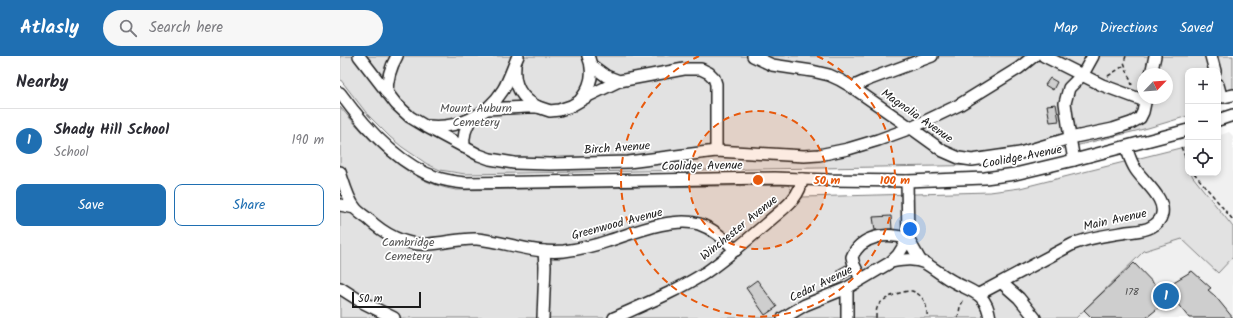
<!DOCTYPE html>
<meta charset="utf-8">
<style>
body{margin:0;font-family:Kalam,sans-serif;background:#f7f7f7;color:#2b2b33}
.controls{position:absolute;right:12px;top:12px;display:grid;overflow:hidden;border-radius:8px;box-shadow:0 2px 6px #0003}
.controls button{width:36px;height:36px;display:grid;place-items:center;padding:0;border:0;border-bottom:1px solid #e1e1e2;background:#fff;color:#2b2b33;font:20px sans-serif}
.compass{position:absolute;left:797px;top:12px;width:36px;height:36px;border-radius:50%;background:#fff;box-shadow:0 2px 6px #0003;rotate:65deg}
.scale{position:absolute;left:12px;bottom:10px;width:69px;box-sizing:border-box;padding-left:4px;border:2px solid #1c1c1c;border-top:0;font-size:11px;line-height:14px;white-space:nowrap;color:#1c1c1c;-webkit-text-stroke:3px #fff;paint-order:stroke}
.you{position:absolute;left:570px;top:173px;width:14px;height:14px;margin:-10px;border:3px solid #fff;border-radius:50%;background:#1a73e8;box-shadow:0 0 0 6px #1a73e833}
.badge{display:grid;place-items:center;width:26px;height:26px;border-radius:50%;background:#1f6fb2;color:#fff;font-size:13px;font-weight:700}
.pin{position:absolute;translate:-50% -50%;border:2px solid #fff;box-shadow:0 1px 4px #0006}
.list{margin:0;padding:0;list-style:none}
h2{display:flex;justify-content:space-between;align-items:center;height:52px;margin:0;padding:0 16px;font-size:17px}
h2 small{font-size:13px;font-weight:400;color:#7c7c81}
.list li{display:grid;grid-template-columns:26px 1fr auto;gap:12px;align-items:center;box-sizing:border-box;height:64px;padding:0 16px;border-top:1px solid #e1e1e2}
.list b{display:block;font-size:15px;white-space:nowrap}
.list p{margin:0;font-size:13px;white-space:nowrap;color:#7c7c81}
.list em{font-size:13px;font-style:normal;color:#7c7c81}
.actions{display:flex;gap:8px;padding:12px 16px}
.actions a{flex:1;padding:9px 0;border:1px solid #1f6fb2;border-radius:8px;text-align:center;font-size:14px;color:#1f6fb2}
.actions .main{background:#1f6fb2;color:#fff}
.icon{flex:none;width:22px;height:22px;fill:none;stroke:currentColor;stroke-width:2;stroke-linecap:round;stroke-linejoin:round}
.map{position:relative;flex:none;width:893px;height:262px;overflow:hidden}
header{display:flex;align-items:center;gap:24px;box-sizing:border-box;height:56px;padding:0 20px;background:#1f6fb2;color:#fff}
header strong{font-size:19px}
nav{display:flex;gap:22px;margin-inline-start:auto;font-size:14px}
.search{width:280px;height:36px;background:#f7f7f7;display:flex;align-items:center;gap:10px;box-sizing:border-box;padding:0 14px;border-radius:22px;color:#7c7c81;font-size:15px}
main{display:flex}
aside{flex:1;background:#fff}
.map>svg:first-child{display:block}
</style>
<header>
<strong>Atlasly</strong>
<div class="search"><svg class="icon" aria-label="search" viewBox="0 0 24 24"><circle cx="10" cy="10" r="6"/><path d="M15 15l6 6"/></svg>Search here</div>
<nav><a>Map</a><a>Directions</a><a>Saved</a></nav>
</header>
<main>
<aside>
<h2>Nearby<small></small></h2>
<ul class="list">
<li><span class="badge">1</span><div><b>Shady Hill School</b><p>School</p></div><em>190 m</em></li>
</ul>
<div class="actions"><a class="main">Save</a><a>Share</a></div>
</aside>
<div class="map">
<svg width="893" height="262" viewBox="0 0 893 262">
<rect width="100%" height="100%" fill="#fff"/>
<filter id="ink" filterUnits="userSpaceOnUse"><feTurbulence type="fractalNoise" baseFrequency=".025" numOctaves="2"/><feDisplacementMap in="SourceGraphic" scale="8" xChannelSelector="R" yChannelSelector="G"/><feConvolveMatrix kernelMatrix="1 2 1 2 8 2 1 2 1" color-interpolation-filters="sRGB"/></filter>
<g filter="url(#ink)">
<g fill="#f0f0f0">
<path d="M889 76 893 80V171L853 121 851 117H878V80Z"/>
<path d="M842 183 878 217 893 201V262H736L804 195Z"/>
</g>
<g fill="#e2e2e2" stroke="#7f7f7f" fill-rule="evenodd">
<path d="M0 0H893V44L878 49V15H848V60L808 72 658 109 125 118 100 114 87 108 62 91 50 81 28 59 0 23ZM803 18H827V42H803Z"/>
<path d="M0 51C32 87 66 126 116 134L448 129 459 144 462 141 650 136 680 132 844 91 848 105V117H851L853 121 893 171V201L878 217 842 183 804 195 736 262H0Z"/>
</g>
<g fill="#cecece" stroke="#1c1c1c">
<path d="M710 22 717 26 713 34 705 29Z"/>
<path d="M716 48 719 65 710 66 707 49Z"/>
<path d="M551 160 552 173 535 174 533 161Z"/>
<path d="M794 207 820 234 852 215 871 232 868 234 875 240 893 262H849L832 241 806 262H752L744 254Z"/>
<path d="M506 209 511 219 502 224 497 214Z"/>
<path d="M417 224 437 251 425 259 406 232Z"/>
</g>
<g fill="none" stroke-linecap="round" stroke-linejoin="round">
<g stroke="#1c1c1c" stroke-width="14">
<g id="minor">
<path d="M19 0 56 48 70 61 85 70 139 99 150 103 174 107 210 108 288 106 376 95 464 100 479 99 508 93 538 84 571 72 619 49 679 12 694 0"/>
<path d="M413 0 432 9 472 15 489 19 500 24 512 31 571 72 603 95 619 102 632 104 680 97 730 82 773 73 791 67 800 62 803 56 806 42"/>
<path d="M704 0 762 29 805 45"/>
<path d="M871 0 875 15"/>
<path d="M251 9 266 20 279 25 344 13H361L369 17 374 22 376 28V95"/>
<path d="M175 10C173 29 182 43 198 51"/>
<path d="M811 18 815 0"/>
<path d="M878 29 881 40 884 41 893 39"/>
<path d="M512 31 530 23 592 0"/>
<path d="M0 37C24 70 58 109 98 122 107 125 116 126 125 127L435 122 489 124 567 125 645 122 675 118 734 104 848 74"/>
<path d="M47 37C47 23 50 12 57 0"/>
<path d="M241 43C251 30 255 16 248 0"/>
<path d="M147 53 187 51H198L210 55 219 54 231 50 250 39 279 25"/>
<path d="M878 64 893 59"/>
<path d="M88 70C117 73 147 60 163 34 169 24 173 11 178 0"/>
<path d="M124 91C123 80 125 73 131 63"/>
<path d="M734 104 730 82 725 47 729 32 743 18 753 0"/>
<path d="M0 116C4 128 8 143 15 152 18 156 23 159 27 162 44 178 65 190 89 188 105 187 121 182 137 183 167 186 194 198 224 195 239 193 254 190 268 185 293 177 333 160 359 168 374 173 385 184 396 194"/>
<path d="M0 149 15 152"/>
<path d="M551 206C563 204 574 202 585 207 595 213 604 221 614 226 634 237 646 237 650 262"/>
<path d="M521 223 514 209 512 201C521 179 548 176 568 183L580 204"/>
<path d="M662 227 679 242 695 262"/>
<path d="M0 232 22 246 54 262"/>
<path d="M507 232V262"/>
<path d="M639 238 733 188C750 181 769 179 787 176 795 175 804 175 811 171 823 165 825 154 819 143 813 132 803 124 796 114 791 107 789 99 786 91"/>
<path d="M203 262 205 210 204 195"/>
<path d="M274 262C305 248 337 235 365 217 387 202 407 184 427 167 441 154 460 143 462 123"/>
<path d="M443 262 465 249 507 232 551 206 558 199 568 183 567 125"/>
</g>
</g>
<g stroke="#1c1c1c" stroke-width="1.5" stroke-dasharray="4 3" stroke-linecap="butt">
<path d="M786 0 784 6 792 29"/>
<path d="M768 20 785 9"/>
<path d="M841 91 848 107"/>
<path d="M854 117 893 164"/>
<path d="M536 262C536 258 536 253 538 250 543 241 563 235 572 235 584 239 588 250 587 262"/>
<path d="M618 262 620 251 624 243"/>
</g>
<use href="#minor" stroke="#fff" stroke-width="11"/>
</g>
</g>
<circle cx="418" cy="124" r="69" fill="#e8590c" fill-opacity=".12"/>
<g fill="none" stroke="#e8590c" stroke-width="2" stroke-dasharray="7 5">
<circle cx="418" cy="124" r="69"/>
<path d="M477 0A137 137 0 1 1 359 0"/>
</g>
<g text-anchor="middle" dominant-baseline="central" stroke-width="3.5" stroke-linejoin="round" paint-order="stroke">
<g font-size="10" fill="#484848">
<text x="792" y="236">178</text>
</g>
<g font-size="12" fill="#575757" stroke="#fff">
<text x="136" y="52">Mount Auburn<tspan x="136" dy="14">Cemetery</tspan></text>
<text x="68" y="186">Cambridge<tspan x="68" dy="14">Cemetery</tspan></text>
</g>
<g font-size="12" fill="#1c1c1c" stroke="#fff">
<text transform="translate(577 60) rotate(35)">Magnolia Avenue</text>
<text transform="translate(277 92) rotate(-4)">Birch Avenue</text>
<text transform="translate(682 101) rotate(-11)">Coolidge Avenue</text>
<text transform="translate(362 110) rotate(-1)">Coolidge Avenue</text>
<text transform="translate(775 164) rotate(-12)">Main Avenue</text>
<text transform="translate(277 168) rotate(-15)">Greenwood Avenue</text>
<text transform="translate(399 172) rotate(-39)">Winchester Avenue</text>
<text transform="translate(481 228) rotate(-26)">Cedar Avenue</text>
</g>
</g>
<circle cx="418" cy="124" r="6" fill="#e8590c" stroke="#fff" stroke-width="2"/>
<g font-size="12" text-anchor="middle" font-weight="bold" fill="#e8590c" stroke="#fff" stroke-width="3.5" stroke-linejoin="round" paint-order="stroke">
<text x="487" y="128">50 m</text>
<text x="555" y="128">100 m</text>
</g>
</svg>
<div class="controls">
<button>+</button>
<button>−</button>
<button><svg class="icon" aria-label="locate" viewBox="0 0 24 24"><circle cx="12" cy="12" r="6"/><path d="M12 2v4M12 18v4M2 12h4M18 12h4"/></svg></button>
</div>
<svg class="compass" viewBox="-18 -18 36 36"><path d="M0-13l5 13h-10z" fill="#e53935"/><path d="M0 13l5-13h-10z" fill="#7c7c81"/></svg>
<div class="scale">50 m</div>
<div class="you"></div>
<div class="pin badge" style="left:826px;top:240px">1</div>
</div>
</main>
